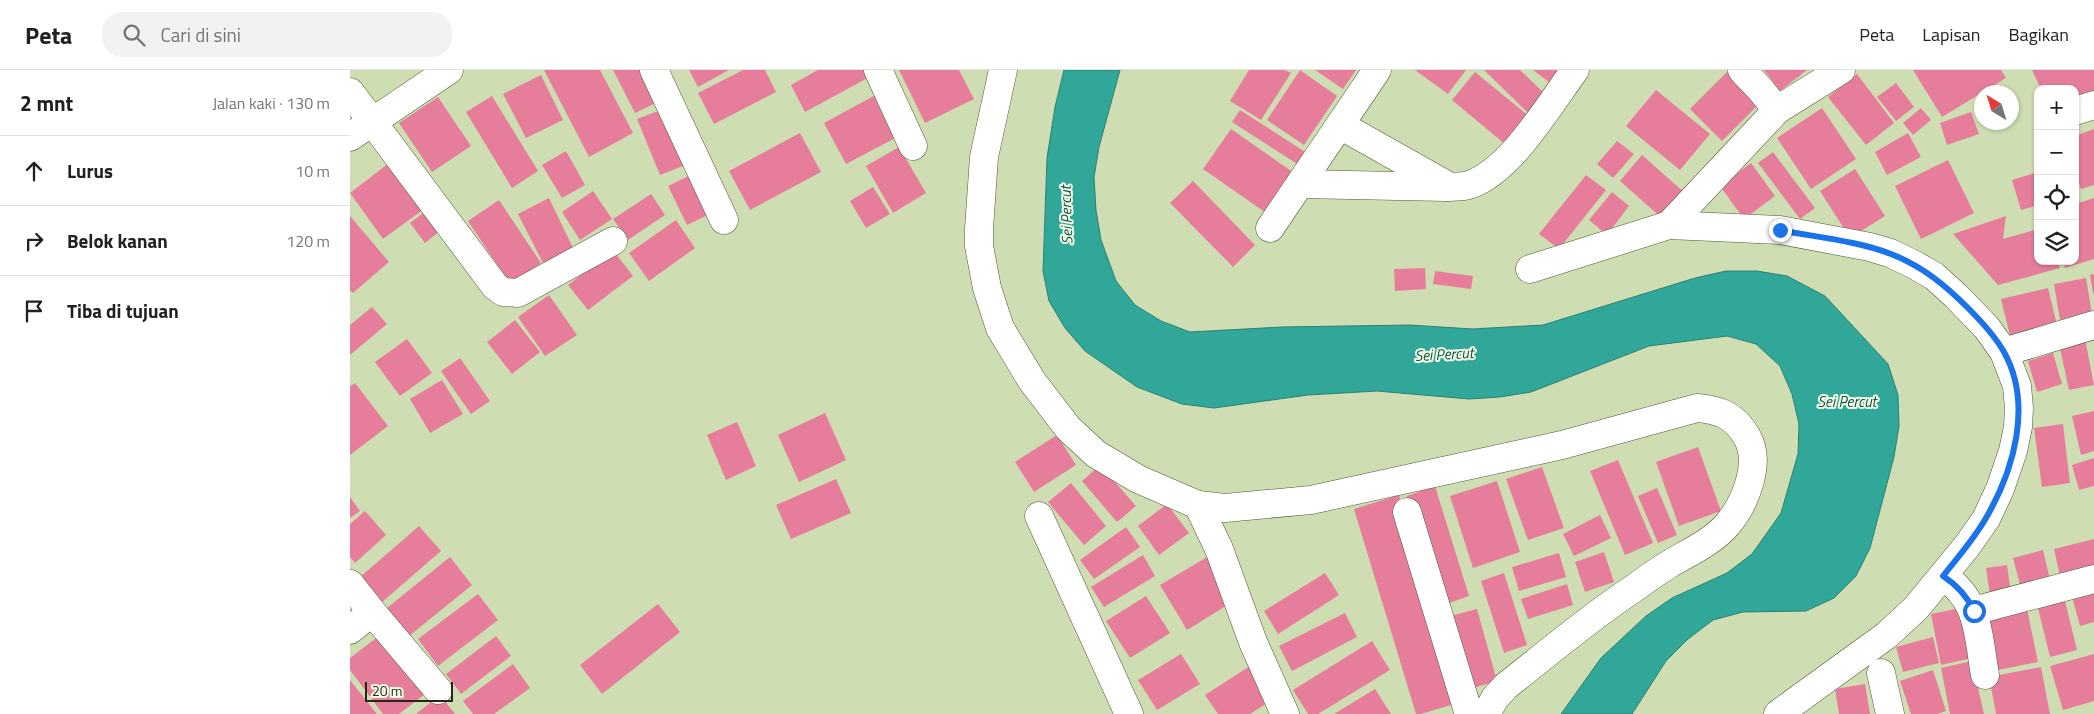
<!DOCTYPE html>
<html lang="id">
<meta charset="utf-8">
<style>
body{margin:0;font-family:"Titillium Web",sans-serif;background:#f2f2f2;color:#202124}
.controls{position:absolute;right:15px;top:15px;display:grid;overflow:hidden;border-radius:10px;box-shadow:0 1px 4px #0004}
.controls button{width:45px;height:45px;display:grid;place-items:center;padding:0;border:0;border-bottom:1px solid #e0e0e0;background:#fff;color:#202124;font:25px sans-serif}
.compass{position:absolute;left:1624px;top:15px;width:45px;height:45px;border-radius:50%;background:#fff;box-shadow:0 1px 4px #0004;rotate:322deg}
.scale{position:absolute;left:15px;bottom:12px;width:88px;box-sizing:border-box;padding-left:5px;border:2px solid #232918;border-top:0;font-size:14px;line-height:18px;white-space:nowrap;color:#232918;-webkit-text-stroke:4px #f3fce5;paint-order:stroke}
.stop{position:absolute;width:15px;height:15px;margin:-11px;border:4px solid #1a73e8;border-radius:50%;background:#fff}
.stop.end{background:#1a73e8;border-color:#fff;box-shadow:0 1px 5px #0008}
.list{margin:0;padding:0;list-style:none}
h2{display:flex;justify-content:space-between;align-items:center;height:65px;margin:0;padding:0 20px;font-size:21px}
h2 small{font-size:16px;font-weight:400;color:#757577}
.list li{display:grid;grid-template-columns:32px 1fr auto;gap:15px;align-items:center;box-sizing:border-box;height:70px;padding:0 20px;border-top:1px solid #e0e0e0}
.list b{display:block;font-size:19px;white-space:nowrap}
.list em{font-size:16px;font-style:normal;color:#757577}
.icon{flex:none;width:28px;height:28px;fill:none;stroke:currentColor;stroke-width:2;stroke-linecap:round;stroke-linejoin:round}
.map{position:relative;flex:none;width:1744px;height:644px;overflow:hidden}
header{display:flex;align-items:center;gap:30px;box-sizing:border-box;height:70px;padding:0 25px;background:#fff;border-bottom:1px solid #e0e0e0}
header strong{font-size:24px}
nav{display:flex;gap:28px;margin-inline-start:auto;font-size:18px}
.search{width:350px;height:45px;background:#f2f2f2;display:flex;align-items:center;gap:12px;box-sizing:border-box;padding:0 18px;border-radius:20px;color:#757577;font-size:19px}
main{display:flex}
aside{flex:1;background:#fff}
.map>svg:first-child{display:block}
</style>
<header>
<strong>Peta</strong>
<div class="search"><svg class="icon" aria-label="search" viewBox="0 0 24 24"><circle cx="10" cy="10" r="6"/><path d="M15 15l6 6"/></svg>Cari di sini</div>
<nav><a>Peta</a><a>Lapisan</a><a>Bagikan</a></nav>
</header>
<main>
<aside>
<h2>2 mnt<small>Jalan kaki · 130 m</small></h2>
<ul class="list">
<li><svg class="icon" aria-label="ahead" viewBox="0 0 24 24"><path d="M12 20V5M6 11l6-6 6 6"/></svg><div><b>Lurus</b></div><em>10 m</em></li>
<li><svg class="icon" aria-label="right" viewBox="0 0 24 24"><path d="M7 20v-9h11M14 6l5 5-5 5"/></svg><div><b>Belok kanan</b></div><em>120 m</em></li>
<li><svg class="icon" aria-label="arrive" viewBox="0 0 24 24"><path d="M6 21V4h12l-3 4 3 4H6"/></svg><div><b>Tiba di tujuan</b></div></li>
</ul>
</aside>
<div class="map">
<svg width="1744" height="644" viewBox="0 0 1744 644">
<rect width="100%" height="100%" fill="#cfdeb2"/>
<path fill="#30a799" stroke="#2c8172" d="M714 0H770L749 77 744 107 746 140 751 170 766 211 785 235 811 251 840 262 932 257 1060 255 1122 259 1193 255 1345 208 1376 201H1407L1437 206 1475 226 1538 294 1548 325 1549 356 1544 387 1520 478 1506 506 1484 528 1456 541 1393 542 1363 550 1338 569 1316 591 1282 644H1211L1251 588 1296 546 1322 528 1377 503 1402 484 1431 443 1448 384 1449 354 1442 324 1430 296 1406 274 1377 266 1299 276 1181 322 1150 327 1119 329 1027 321 958 325 864 338 832 334 787 317 735 281 715 258 699 231 693 201 697 88 705 37Z"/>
<g fill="#e67e9b">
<path d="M194 0H250L283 63 239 87Z"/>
<path d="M263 0H299L314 29 285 43Z"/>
<path d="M339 0H379L348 17Z"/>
<path d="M393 0H415L426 22 364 54 348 23Z"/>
<path d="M468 0H522L525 4 455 42 441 15Z"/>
<path d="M549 0H609L624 29 575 53Z"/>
<path d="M899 0H935L941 3 911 50 880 31Z"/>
<path d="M950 0 987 26 954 75 917 50Z"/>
<path d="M965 0H1006L993 19Z"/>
<path d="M1065 0H1116L1098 24Z"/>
<path d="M1134 0H1170L1196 25 1178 43Z"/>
<path d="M1183 0H1208L1199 12Z"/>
<path d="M1414 0H1457L1430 21Z"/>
<path d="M1563 0H1651L1656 8 1592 47Z"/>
<path d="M1682 0H1744V26L1725 35V19H1691Z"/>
<path d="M1378 1 1410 33 1372 71 1340 39Z"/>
<path d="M1125 2 1180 47 1156 75 1102 30Z"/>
<path d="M1507 4 1544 53 1516 75 1478 27Z"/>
<path d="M191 5 213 50 176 68 153 24Z"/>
<path d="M1546 13 1564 37 1546 51 1527 27Z"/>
<path d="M1306 20 1360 64 1330 100 1276 56Z"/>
<path d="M529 23 551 65 496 94 474 53Z"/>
<path d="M142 26 188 101 162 118 116 42Z"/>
<path d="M88 27 121 76 82 102 49 53Z"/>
<path d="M316 38 338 94 310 105 287 49Z"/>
<path d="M1472 38 1506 89 1461 119 1427 68Z"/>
<path d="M1571 38 1581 50 1563 65 1553 53Z"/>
<path d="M890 40 963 87 955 99 882 52Z"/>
<path d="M1621 42 1629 64 1597 75 1590 53Z"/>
<path d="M881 59 947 105 919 145 853 99Z"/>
<path d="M1744 59V115L1731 119 1725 103V66Z"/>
<path d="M450 63 471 102 400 140 379 101Z"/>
<path d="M1558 63 1571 87 1537 105 1525 82Z"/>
<path d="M1267 71 1284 84 1263 108 1247 94Z"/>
<path d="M549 77 576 123 543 143 516 96Z"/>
<path d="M216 81 235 115 212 128 192 95Z"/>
<path d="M1423 82 1465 138 1450 149 1408 93Z"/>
<path d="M1292 85 1337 125 1314 150 1270 111Z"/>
<path d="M1598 90 1624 143 1571 169 1545 116Z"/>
<path d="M39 93 74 139 33 169 0 123Z"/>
<path d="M1401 93 1425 126 1394 149 1370 116Z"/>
<path d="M1505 99 1535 146 1500 168 1470 121Z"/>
<path d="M349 101 368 140 337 155 318 116Z"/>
<path d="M1688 102V135L1671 140 1662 110Z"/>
<path d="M1236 105 1256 120 1209 179 1189 164Z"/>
<path d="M843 111 905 175 883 197 820 133Z"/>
<path d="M523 117 540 144 516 158 500 131Z"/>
<path d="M243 121 262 149 230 170 212 142Z"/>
<path d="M1262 122 1279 136 1257 165 1239 150Z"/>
<path d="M301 124 315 145 278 170 263 149Z"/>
<path d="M199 128 223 178 193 193 168 144Z"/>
<path d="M1744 128V189L1715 198 1713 191H1725V134Z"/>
<path d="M149 130 191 193 160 214 118 151Z"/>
<path d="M81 137 96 156 75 173 60 153Z"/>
<path d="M0 146 39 192 3 223 0 220Z"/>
<path d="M1656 146 1653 169 1688 159V191H1707L1710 198 1648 215 1603 164Z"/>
<path d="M326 150 345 178 299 211 279 183Z"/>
<path d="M263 180 283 206 238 240 218 215Z"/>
<path d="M1075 198 1076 219 1045 221 1044 199Z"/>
<path d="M1085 201 1123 206 1121 219 1083 214Z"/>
<path d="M1744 204V223H1743L1740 205Z"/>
<path d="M1736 208 1743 250 1711 256 1704 214Z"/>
<path d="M1698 218 1708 259 1661 270 1651 229Z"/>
<path d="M199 225 227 265 195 286 168 247Z"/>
<path d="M22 237 37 254 0 285V255Z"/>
<path d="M165 250 190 282 162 304 137 272Z"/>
<path d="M57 269 82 303 50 326 25 292Z"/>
<path d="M1735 269 1744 315 1719 320 1709 274Z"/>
<path d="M1703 283 1712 314 1687 322 1678 291Z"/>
<path d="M110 288 140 331 121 344 91 301Z"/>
<path d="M92 310 113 344 80 363 60 329Z"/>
<path d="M5 313 38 356 0 385V316Z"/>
<path d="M1744 341V381L1731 385 1722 346Z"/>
<path d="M475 343 496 390 449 412 428 365Z"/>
<path d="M387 352 406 396 376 410 357 365Z"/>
<path d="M1713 354 1720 413 1692 417 1684 358Z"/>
<path d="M707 365 726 395 684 422 665 392Z"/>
<path d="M1348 377 1371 441 1329 456 1306 392Z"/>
<path d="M1744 388V416L1729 420 1722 395Z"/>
<path d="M1268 390 1303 473 1275 485 1240 401Z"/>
<path d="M750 395 786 436 767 452 732 411Z"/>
<path d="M1192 397 1214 458 1178 470 1156 409Z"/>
<path d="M486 409 501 443 441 469 426 435Z"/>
<path d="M1147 411 1170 482 1123 498 1100 426Z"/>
<path d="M721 413 756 456 734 475 698 432Z"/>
<path d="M1085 416 1119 526 1091 536 1057 426Z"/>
<path d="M1307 418 1327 465 1308 473 1288 426Z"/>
<path d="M1049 425 1111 632 1071 644H1066L1004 439Z"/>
<path d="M0 427 10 441 0 448Z"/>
<path d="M817 434 839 463 809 485 788 456Z"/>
<path d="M15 441 36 465 5 493 0 487V454Z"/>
<path d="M1250 445 1261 468 1224 486 1213 464Z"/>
<path d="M69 456 91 481 31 533 9 508Z"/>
<path d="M776 457 790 477 744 509 730 490Z"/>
<path d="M1744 469V503L1711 511 1704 479Z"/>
<path d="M1693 480 1701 514 1672 522 1663 488Z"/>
<path d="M1254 482 1264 512 1235 522 1225 492Z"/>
<path d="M1209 483 1216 507 1169 521 1162 497Z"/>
<path d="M793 485 805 506 754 537 741 517Z"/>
<path d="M100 487 122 515 59 566 37 538Z"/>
<path d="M857 487 884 531 837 560 810 515Z"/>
<path d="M1657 495 1661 523 1640 526 1636 498Z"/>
<path d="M975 503 989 525 928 564 914 541Z"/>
<path d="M1154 503 1177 575 1154 583 1131 511Z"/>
<path d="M1217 514 1223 535 1178 549 1171 529Z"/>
<path d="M1744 516V552L1730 556 1721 523Z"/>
<path d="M1713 523 1727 580 1700 587 1686 530Z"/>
<path d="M128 524 148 550 88 596 68 569Z"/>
<path d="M796 526 820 563 780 588 756 551Z"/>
<path d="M308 534 330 562 252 624 230 595Z"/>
<path d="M1676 534 1688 592 1648 600 1637 542Z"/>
<path d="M1616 537 1627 587 1591 595 1581 544Z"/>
<path d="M1127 539 1147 611 1116 620 1096 547Z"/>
<path d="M995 543 1007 567 942 601 929 576Z"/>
<path d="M34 562 79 621 49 644H33L0 600V588Z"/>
<path d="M146 566 161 586 111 624 96 604Z"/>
<path d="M1583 567 1589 593 1553 602 1546 577Z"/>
<path d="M1022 571 1040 600 968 644H958L943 620Z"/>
<path d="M831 584 850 614 807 640 788 610Z"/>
<path d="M1744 584V631L1713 640 1700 596Z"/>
<path d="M1622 591 1634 644H1600L1591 598Z"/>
<path d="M163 594 180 618 144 644H123L113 631Z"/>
<path d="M900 596 922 630 900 644H868L855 625Z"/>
<path d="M1691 597 1700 644H1646L1639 607Z"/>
<path d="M1583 600 1596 641 1587 644H1561L1550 611Z"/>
<path d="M0 610 27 644H0Z"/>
<path d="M1515 614 1520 644H1489L1485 619Z"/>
<path d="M1025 619 1041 644H984Z"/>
<path d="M90 625 105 644H66Z"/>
</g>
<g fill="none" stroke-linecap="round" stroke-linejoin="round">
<g stroke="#4d5933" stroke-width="29">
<g id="minor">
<path d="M304 0 374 150"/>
<path d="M528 0 563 76"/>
<path d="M653 0 634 87 629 159V176L637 218 650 258 682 311 718 358 746 384 788 409 848 435 875 438 961 430 1212 375 1347 338C1371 340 1385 346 1397 367 1412 393 1395 434 1377 455 1362 472 1340 482 1321 493 1308 501 1295 510 1283 519 1239 548 1198 583 1156 616L1145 628 1136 644"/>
<path d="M1392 0 1410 19 1427 40"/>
<path d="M0 22 145 216 153 222 168 223 263 171"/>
<path d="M1725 41 1744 35"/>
<path d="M990 55 1100 117C1106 116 1113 117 1119 115 1161 101 1199 35 1225 0"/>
<path d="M0 67 99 0"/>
<path d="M950 114 1096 117"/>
<path d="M1319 155 1427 40 1491 0"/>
<path d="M920 158 1027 0"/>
<path d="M1180 199 1319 155 1430 160 1520 177 1540 183 1563 194 1584 206 1606 226 1637 258 1654 282 1667 316 1669 338 1668 357 1663 381 1650 419 1636 449 1617 476 1566 538 1537 565 1428 644"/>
<path d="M1654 282 1744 255"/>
<path d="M848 435 869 479 903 572 935 644"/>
<path d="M1057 442 1118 641"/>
<path d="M689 446 779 644"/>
<path d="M1593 506C1630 530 1628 566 1635 605"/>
<path d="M0 514 22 542 0 560"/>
<path d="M1623 541 1744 509"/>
<path d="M22 542 88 620"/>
<path d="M1531 603 1540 644"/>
</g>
</g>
<use href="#minor" stroke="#fff" stroke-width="28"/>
</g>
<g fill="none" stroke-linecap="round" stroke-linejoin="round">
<path stroke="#1a73e8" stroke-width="6" d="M1430 160C1465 167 1508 171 1541 184 1572 196 1595 215 1618 238 1631 251 1645 266 1654 282 1683 334 1664 400 1636 448 1624 469 1608 487 1593 506 1607 515 1617 526 1624 541"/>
</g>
<g text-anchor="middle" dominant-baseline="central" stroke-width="4" stroke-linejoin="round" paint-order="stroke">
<g font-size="15" font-style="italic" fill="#0d5149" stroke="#f3fce5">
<text transform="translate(716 145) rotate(-92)">Sei Percut</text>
<text transform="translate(1094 284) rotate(-3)">Sei Percut</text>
<text x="1497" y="331">Sei Percut</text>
</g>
</g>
</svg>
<div class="controls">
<button>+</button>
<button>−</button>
<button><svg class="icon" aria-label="locate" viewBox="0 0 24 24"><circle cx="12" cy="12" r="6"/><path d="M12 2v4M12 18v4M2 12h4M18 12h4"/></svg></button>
<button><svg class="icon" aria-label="layers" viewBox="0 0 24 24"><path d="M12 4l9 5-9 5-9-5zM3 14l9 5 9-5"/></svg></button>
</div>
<svg class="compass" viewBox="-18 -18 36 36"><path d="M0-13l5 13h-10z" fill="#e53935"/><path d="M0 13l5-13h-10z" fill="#757577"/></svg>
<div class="scale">20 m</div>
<div class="stop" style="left:1624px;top:541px"></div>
<div class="stop end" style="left:1430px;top:160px"></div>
</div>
</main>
